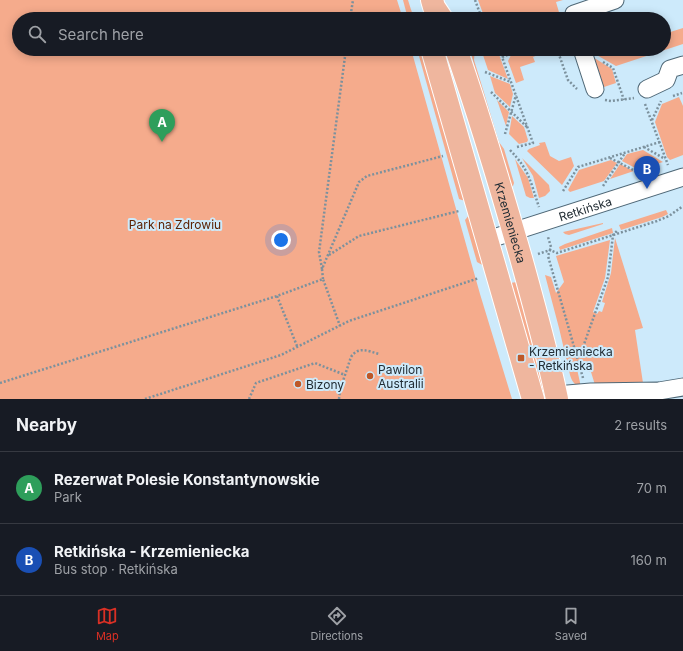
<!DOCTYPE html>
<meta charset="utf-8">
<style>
body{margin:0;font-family:Inter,sans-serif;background:#20242c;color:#f1f3f6}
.you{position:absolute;left:281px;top:240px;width:14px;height:14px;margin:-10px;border:3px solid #fff;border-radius:50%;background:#1a73e8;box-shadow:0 0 0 6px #1a73e833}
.badge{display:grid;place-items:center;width:26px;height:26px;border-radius:50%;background:#d93025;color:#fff;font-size:13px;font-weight:700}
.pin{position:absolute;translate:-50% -33px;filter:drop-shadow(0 1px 2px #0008)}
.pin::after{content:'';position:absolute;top:21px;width:14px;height:12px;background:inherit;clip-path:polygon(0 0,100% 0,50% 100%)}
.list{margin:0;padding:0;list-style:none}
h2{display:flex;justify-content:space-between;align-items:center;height:52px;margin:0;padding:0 16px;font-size:17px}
h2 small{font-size:13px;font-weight:400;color:#9ea1a6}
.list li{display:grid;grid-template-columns:26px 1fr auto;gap:12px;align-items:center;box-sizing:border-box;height:72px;padding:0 16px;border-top:1px solid #363941}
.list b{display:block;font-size:15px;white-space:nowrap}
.list p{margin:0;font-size:13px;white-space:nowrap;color:#9ea1a6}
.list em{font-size:13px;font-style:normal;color:#9ea1a6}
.icon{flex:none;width:22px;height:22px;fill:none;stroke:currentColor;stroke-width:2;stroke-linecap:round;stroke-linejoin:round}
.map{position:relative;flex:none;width:683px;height:399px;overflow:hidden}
.search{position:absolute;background:#171b24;box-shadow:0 2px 10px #0003;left:12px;right:12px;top:12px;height:44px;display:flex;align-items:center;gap:10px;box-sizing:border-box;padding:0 14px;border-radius:22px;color:#9ea1a6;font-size:15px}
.sheet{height:196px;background:#171b24}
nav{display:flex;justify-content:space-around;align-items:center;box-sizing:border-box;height:56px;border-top:1px solid #363941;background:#171b24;font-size:11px;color:#9ea1a6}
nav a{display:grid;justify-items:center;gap:2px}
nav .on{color:#d93025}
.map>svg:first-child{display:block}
</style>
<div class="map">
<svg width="683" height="399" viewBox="0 0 683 399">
<rect width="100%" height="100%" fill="#cdeafb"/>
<g fill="#f5ab8c">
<path d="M0 0H397L403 19H19V49H411L480 294 512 399H0Z"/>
<path d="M403 0H408L414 19H408Z"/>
<path d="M478 0H563L556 2 561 19H485Z"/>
<path d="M683 28V44L616 66 586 49H599L601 55 618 49H664V34Z"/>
<path d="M417 49H422L465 201 459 199Z"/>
<path d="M470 49H475L474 60 499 142 504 149 514 183 513 186 510 187 478 81Z"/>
<path d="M490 49H497L508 79 488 70 482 52Z"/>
<path d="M528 49H553L533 57 535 62 520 67 524 80 516 83 508 61 511 55Z"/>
<path d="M588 54 612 69 616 83 598 89Z"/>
<path d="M490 76 510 84 513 94 510 107 495 93Z"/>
<path d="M679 97 683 106V155L670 160 667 157 655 122 662 104Z"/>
<path d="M497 100 509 112 506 126Z"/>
<path d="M512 116 524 127 528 140 527 142 519 144 509 134Z"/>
<path d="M545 142 550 156 559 161 571 157 574 166 562 185 527 151 529 149 540 145 539 143Z"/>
<path d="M643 150 663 162 639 170 622 161 627 154Z"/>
<path d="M522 158 549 185 550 191 545 196 539 198 533 176Z"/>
<path d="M515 159 528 178 534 198H530L526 196Z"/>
<path d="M611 160 617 163 604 181 570 192 568 190 579 170Z"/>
<path d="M620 164 634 171 610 179Z"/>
<path d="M666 210 668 214 662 217 621 230 619 225Z"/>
<path d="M469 215 484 266 477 262 465 220Z"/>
<path d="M603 223V224L569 235 565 234 563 232Z"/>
<path d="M612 228 613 233 560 250 559 247 565 244Z"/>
<path d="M615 238 643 328 635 330 643 383 595 385 591 372 577 369 581 387C574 385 572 381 570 375L559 328 545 275 551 277 556 293 564 282 556 256 610 240 605 278 593 312 597 314 599 311 602 312 605 303 602 302 611 273Z"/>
<path d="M517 282 534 347 546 399H542L510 283Z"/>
</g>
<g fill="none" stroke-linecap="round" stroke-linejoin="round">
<g stroke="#4e6776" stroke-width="19">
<g id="minor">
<path d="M574 19V14L615 0"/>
<path d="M582 49 595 89"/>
<path d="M647 89 666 80 670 69 683 65"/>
<path id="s1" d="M487 240 683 177"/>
<path d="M556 395 591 392 659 391 683 387"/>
</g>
</g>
<g stroke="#fff" stroke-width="24">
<g id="major">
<path d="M432 0 434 7 442 19"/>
<path d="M432 49 533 399"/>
<path id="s2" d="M456 49C480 118 501 188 521 258 534 305 547 351 557 399"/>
</g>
</g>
<g stroke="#7c919d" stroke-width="2.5" stroke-dasharray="2 2" stroke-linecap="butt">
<path d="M475 0 482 19"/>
<path d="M350 19 353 0"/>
<path d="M480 49H483"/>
<path d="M499 49 502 57"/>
<path d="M557 49 568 80 577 89"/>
<path d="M603 62 613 68 624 100"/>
<path d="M485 72 511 82"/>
<path d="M491 92 528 128"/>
<path d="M673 96 682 93"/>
<path d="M605 100 611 101 634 98"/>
<path d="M645 104 668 165"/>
<path d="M652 120 661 101"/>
<path d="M505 134 516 95"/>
<path d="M517 147 533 143 502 57 524 49"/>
<path d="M644 147 665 159"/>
<path d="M510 150C530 171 530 181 539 207"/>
<path d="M610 158 641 174"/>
<path d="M603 186 625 153"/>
<path d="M563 191 578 167 660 142"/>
<path d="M538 254 550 250 551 247 548 237"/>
<path d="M329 255 359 236 459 211"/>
<path d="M322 269 319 252 346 49"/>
<path d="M323 279 322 269 359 182 367 176 443 156"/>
<path d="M277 296 297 346"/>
<path d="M583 347 608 277 613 235 618 230"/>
<path d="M583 378 548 256 550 250 557 253 657 221 669 216 683 206"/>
<path d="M0 383 277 296 323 279 340 326"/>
<path d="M145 399 281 355 349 321 479 278"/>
<path d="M249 399 256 383 315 363 345 375"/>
<path d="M339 399 340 390 351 357C358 346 368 351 379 354"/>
</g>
<use href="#minor" stroke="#fff" stroke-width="17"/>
<use href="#major" stroke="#efb69e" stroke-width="22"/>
</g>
<g fill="#bd5828" stroke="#cdeafb" stroke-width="1.5">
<rect x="517" y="354" width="8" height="8" rx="2"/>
<circle cx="370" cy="376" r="4"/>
<circle cx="298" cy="384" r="4"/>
</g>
<g text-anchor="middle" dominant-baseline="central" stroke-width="4" stroke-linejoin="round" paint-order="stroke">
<g font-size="12" fill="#222d34" stroke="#cdeafb">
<text stroke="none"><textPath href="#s1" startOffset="103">Retkińska</textPath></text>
<text stroke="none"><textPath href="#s2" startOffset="182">Krzemieniecka</textPath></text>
</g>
<g font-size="12" fill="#5c2102" stroke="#cdeafb">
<text x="175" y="224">Park na Zdrowiu</text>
</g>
<g font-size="12" fill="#222d34" stroke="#cdeafb" text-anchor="start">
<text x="529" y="351">Krzemieniecka<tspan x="529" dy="14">- Retkińska</tspan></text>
<text x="378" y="369">Pawilon<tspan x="378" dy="14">Australii</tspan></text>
<text x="306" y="384">Bizony</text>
</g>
</g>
</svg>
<div class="you"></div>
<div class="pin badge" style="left:162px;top:142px;background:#2e9e5b">A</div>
<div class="pin badge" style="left:647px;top:189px;background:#1a4fb4">B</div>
<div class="search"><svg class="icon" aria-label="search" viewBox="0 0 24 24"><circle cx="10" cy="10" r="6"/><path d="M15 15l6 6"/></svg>Search here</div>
</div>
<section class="sheet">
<h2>Nearby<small>2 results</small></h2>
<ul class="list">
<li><span class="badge" style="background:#2e9e5b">A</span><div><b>Rezerwat Polesie Konstantynowskie</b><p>Park</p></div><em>70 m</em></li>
<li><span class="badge" style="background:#1a4fb4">B</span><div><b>Retkińska - Krzemieniecka</b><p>Bus stop · Retkińska</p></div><em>160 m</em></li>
</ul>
</section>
<nav>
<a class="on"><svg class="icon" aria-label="map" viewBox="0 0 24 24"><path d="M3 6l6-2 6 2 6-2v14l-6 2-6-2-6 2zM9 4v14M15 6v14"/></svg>Map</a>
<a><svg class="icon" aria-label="directions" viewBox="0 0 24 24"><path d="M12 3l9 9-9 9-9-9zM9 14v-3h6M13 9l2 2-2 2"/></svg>Directions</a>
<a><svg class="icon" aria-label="saved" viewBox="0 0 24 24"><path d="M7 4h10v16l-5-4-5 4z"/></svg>Saved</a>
</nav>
